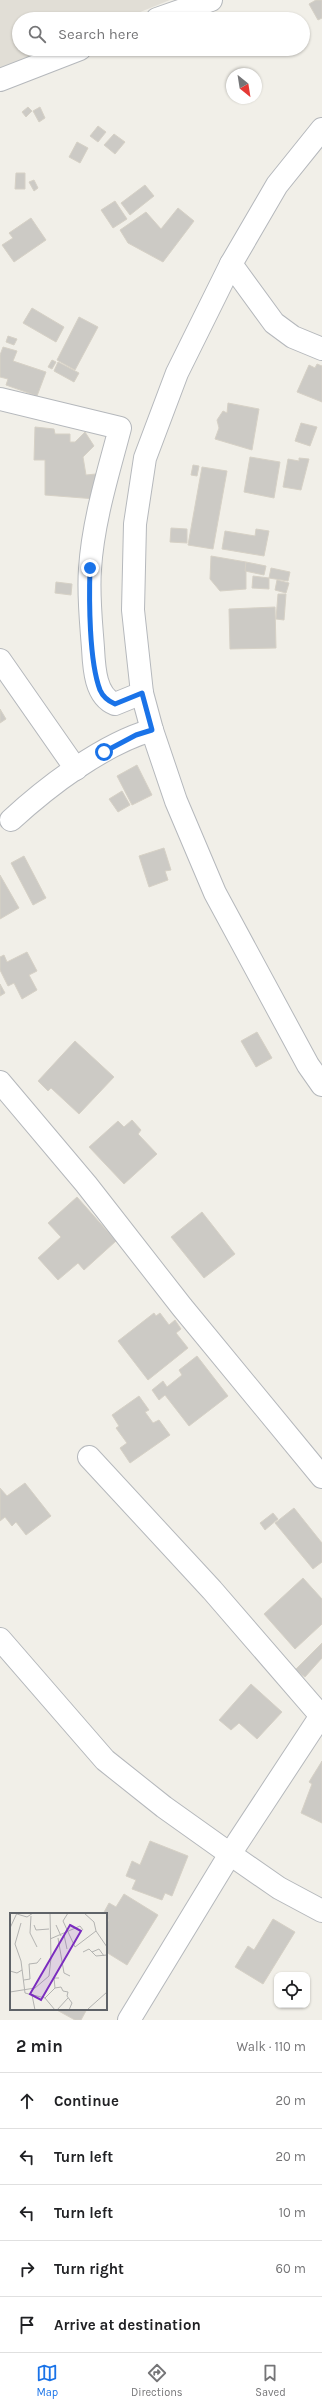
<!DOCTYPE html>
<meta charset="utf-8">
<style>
body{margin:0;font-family:Karla,sans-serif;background:#f2f2f2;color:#202124}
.controls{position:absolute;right:12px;bottom:12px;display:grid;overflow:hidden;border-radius:8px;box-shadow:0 1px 3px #0004}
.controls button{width:36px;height:36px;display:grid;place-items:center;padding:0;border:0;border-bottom:1px solid #e0e0e0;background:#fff;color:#202124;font:20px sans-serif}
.compass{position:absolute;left:226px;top:68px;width:36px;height:36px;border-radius:50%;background:#fff;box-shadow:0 1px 3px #0004;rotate:150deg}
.stop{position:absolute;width:12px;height:12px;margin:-9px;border:3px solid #1a73e8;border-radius:50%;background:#fff}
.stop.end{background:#1a73e8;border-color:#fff;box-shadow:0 1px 4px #0008}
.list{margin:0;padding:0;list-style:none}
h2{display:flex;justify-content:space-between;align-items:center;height:52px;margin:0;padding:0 16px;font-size:17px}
h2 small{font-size:13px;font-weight:400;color:#757577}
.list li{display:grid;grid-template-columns:26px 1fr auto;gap:12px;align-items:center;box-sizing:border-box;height:56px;padding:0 16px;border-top:1px solid #e0e0e0}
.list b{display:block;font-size:15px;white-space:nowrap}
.list em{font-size:13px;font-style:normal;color:#757577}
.icon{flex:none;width:22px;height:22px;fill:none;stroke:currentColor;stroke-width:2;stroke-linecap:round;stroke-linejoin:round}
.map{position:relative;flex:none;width:322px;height:2020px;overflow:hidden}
.search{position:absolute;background:#fff;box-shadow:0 1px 3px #0004;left:12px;right:12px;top:12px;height:44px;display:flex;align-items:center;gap:10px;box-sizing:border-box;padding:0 14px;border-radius:22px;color:#757577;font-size:15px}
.sheet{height:332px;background:#fff}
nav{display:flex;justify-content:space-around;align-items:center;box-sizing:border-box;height:56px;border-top:1px solid #e0e0e0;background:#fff;font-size:11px;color:#757577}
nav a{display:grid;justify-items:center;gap:2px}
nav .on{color:#1a73e8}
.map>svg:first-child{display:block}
</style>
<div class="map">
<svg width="322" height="2020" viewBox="0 0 322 2020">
<rect width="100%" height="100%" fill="#f1efe8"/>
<path fill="#e1ded6" d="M0 0H170L123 19H19V49H48L0 68Z"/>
<g fill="#cccac5" stroke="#d6d1c6">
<path d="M316 0H322V18L318 20 309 4Z"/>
<path d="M28 107 32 111 26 117 22 112Z"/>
<path d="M40 107 45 118 39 122 33 111Z"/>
<path d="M98 126 106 132 98 142 90 136Z"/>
<path d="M114 134 125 142 115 154 104 145Z"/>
<path d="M77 142 88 148 80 163 69 157Z"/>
<path d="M16 173H25V189H15Z"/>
<path d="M34 180 38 188 34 191 29 182Z"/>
<path d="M145 185 154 196 130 215 121 203Z"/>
<path d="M115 201 127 219 113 228 101 210Z"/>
<path d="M178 208 194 221 163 262 128 243 120 230 146 212 161 229Z"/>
<path d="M31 218 46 240 14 262 2 245 13 238 9 233Z"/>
<path d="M32 308 64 327 56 342 23 323Z"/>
<path d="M79 317 98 327 75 370 57 360Z"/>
<path d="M8 336 17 339 14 345 6 342Z"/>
<path d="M3 347 17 351 13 361 46 372 37 396 6 385 8 379 0 377V355Z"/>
<path d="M52 360 56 362 52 369 48 367Z"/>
<path d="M58 362 79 373 74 382 54 371Z"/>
<path d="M317 364 322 366V402L297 392 309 365 315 368Z"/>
<path d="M228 403 259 409 252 450 215 439 219 428 217 420 223 411 227 413Z"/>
<path d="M301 423 317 427 310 446 295 441Z"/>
<path d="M35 427 54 429 55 434H70V442H75L85 432 94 446 83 457 86 475 96 474V499L45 495V460H34Z"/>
<path d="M250 457 280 462 274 498 244 492Z"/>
<path d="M299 458 309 459 301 490 283 487 288 459 299 461Z"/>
<path d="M193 465 199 466 197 476 191 475Z"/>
<path d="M202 467 227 471 213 549 188 545Z"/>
<path d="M171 528 187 529V543L170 542Z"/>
<path d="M256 529 269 531 264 556 222 549 225 531 255 536Z"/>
<path d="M211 556 246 562V589L220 591 210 579Z"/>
<path d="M246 562 266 566 264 575 245 571Z"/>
<path d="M271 568 290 572 288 581 269 578Z"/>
<path d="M253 576 269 578V589L252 588Z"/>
<path d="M277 580 289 583 286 593 275 590Z"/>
<path d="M56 582 72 584 71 595 55 593Z"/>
<path d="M278 594H286L284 620 276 619Z"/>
<path d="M275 607 276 648 230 649 229 609Z"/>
<path d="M0 709 6 719 0 723Z"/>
<path d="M137 765 152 795 132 805 117 776Z"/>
<path d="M122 791 130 805 118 812 109 799Z"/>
<path d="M164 848 171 870 165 871 168 880 149 887 139 856Z"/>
<path d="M24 856 46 898 33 905 11 863Z"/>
<path d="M0 875 19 908 0 919Z"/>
<path d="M27 952 37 971 29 975 37 990 22 999 14 983 8 986 0 970V957L4 955 7 962Z"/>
<path d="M0 984 5 993 0 996Z"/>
<path d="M257 1032 272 1058 256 1067 241 1041Z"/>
<path d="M75 1041 114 1077 79 1114 51 1088 48 1091 38 1081Z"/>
<path d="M132 1120 141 1130 138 1134 157 1154 124 1184 89 1147 118 1121 124 1127Z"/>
<path d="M77 1197 116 1241 84 1270 78 1263 58 1280 38 1258 61 1237 48 1223Z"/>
<path d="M202 1212 235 1254 204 1278 171 1237Z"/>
<path d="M154 1313 156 1316 160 1313 169 1325 175 1320 181 1329 176 1333 188 1348 148 1380 118 1341Z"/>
<path d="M197 1356 228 1396 189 1426 165 1395 159 1400 152 1390 163 1381 167 1387 182 1375 179 1370Z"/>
<path d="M139 1396 149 1410 145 1412 153 1423 159 1420 170 1435 130 1463 120 1448 127 1443 116 1428 119 1426 112 1415Z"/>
<path d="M25 1483 51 1516 26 1535 16 1522 12 1526 5 1517 0 1521V1488L7 1496Z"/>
<path d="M294 1508 322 1543V1562L313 1569 275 1523Z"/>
<path d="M273 1513 278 1519 265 1530 260 1523Z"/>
<path d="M303 1578 322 1599V1624L295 1649 264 1614Z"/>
<path d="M322 1643V1658L305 1677 295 1670Z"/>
<path d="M251 1684 282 1712 257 1739 239 1723 231 1730 219 1720Z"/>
<path d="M322 1761V1823L301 1813 312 1784 309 1782Z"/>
<path d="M150 1841 188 1856 172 1896 165 1893 162 1900 132 1889 136 1880 126 1876 132 1861 140 1865Z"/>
<path d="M124 1894 158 1915 127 1965 106 1952V1924L109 1920 106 1918V1914H103L109 1903 116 1907Z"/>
<path d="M273 1919 295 1932 263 1984 235 1967 248 1946 254 1950Z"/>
<path d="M55 2009H87L81 2020H75Z"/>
</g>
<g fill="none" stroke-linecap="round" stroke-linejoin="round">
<g stroke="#b5b8bc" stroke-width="24">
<g id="minor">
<path d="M157 19 211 0"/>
<path d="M0 80 80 49"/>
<path d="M322 129 277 185 231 264 177 373 145 458 135 524 133 610 142 693 152 730 176 801 215 893 308 1065 322 1085"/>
<path d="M231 264 274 323 293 337 322 349"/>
<path d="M0 399 120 428C108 474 93 521 90 569 88 595 91 621 93 648 94 667 95 696 115 704L142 693"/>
<path d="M0 660 76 769"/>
<path d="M11 820C48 786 103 744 152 730"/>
<path d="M0 1082 86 1184 182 1307 322 1477"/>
<path d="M89 1457 212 1590 321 1716"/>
<path d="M0 1639 105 1760 164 1807 230 1854 279 1888 322 1911"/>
<path d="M129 2020 230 1854 322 1714"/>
</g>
</g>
<use href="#minor" stroke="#fff" stroke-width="22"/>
</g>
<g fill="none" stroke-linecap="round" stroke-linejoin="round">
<path stroke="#1a73e8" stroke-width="5" d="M90 568C89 600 89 661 100 690 103 697 108 701 115 704L142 693 152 730 136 735 104 752"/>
</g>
<g transform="translate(10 1913)">
<rect width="97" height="97" fill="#f1efe8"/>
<path fill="none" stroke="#b3b3b1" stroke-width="1" d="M58 0 53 8 65 34 86 18M74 0 84 9 86 18 97 34M7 1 17 4 23 0M21 3 20 20 27 34M11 10 5 31 11 48 15 80 35 85 45 97M24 12 26 17 39 16M46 12 51 23M0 15 7 0M54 22 57 36M48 25 54 60 60 63M40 26 70 13 73 17M73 39 79 36 86 43 97 42M82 39 89 36 94 43M0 58 7 60 12 57M49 65H44L45 75 51 74 53 78 58 79 57 83 62 90 59 97M14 67 20 66 19 51 27 50 31 45M0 79 25 75 39 63 41 45 40 0M22 82 25 97M35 85 45 75M78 96 97 79M47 97 58 85"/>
<path fill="#7b2cbf" fill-opacity="0.15" stroke="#7b2cbf" stroke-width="2" d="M60 12 71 18 31 87 20 81Z"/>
<rect width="97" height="97" fill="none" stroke="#5f6368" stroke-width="2"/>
</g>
</svg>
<div class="controls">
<button><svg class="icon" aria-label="locate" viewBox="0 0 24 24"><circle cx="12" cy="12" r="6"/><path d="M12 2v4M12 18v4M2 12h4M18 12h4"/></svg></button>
</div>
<svg class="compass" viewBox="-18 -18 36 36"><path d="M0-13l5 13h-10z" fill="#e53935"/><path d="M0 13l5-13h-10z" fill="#757577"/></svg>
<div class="stop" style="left:104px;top:752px"></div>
<div class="stop end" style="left:90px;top:568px"></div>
<div class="search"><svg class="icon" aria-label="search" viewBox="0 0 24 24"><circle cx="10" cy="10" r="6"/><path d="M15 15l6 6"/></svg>Search here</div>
</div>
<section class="sheet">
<h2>2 min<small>Walk · 110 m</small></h2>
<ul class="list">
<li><svg class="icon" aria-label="ahead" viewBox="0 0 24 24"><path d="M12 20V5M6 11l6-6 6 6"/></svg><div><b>Continue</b></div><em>20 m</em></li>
<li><svg class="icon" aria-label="left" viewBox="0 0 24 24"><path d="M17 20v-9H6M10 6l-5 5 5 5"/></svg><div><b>Turn left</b></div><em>20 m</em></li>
<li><svg class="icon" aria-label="left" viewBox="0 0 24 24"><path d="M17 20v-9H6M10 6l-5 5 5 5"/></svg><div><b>Turn left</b></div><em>10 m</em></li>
<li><svg class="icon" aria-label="right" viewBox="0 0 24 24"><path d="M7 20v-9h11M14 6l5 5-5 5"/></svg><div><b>Turn right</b></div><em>60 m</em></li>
<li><svg class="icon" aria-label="arrive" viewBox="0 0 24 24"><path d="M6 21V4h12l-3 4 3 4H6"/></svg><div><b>Arrive at destination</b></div></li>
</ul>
</section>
<nav>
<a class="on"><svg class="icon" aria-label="map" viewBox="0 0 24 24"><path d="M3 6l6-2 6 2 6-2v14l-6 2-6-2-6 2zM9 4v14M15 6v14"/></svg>Map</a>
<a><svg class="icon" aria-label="directions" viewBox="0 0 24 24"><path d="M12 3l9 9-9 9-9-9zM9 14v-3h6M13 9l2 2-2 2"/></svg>Directions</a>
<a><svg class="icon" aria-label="saved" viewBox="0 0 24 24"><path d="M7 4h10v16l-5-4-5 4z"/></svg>Saved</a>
</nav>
